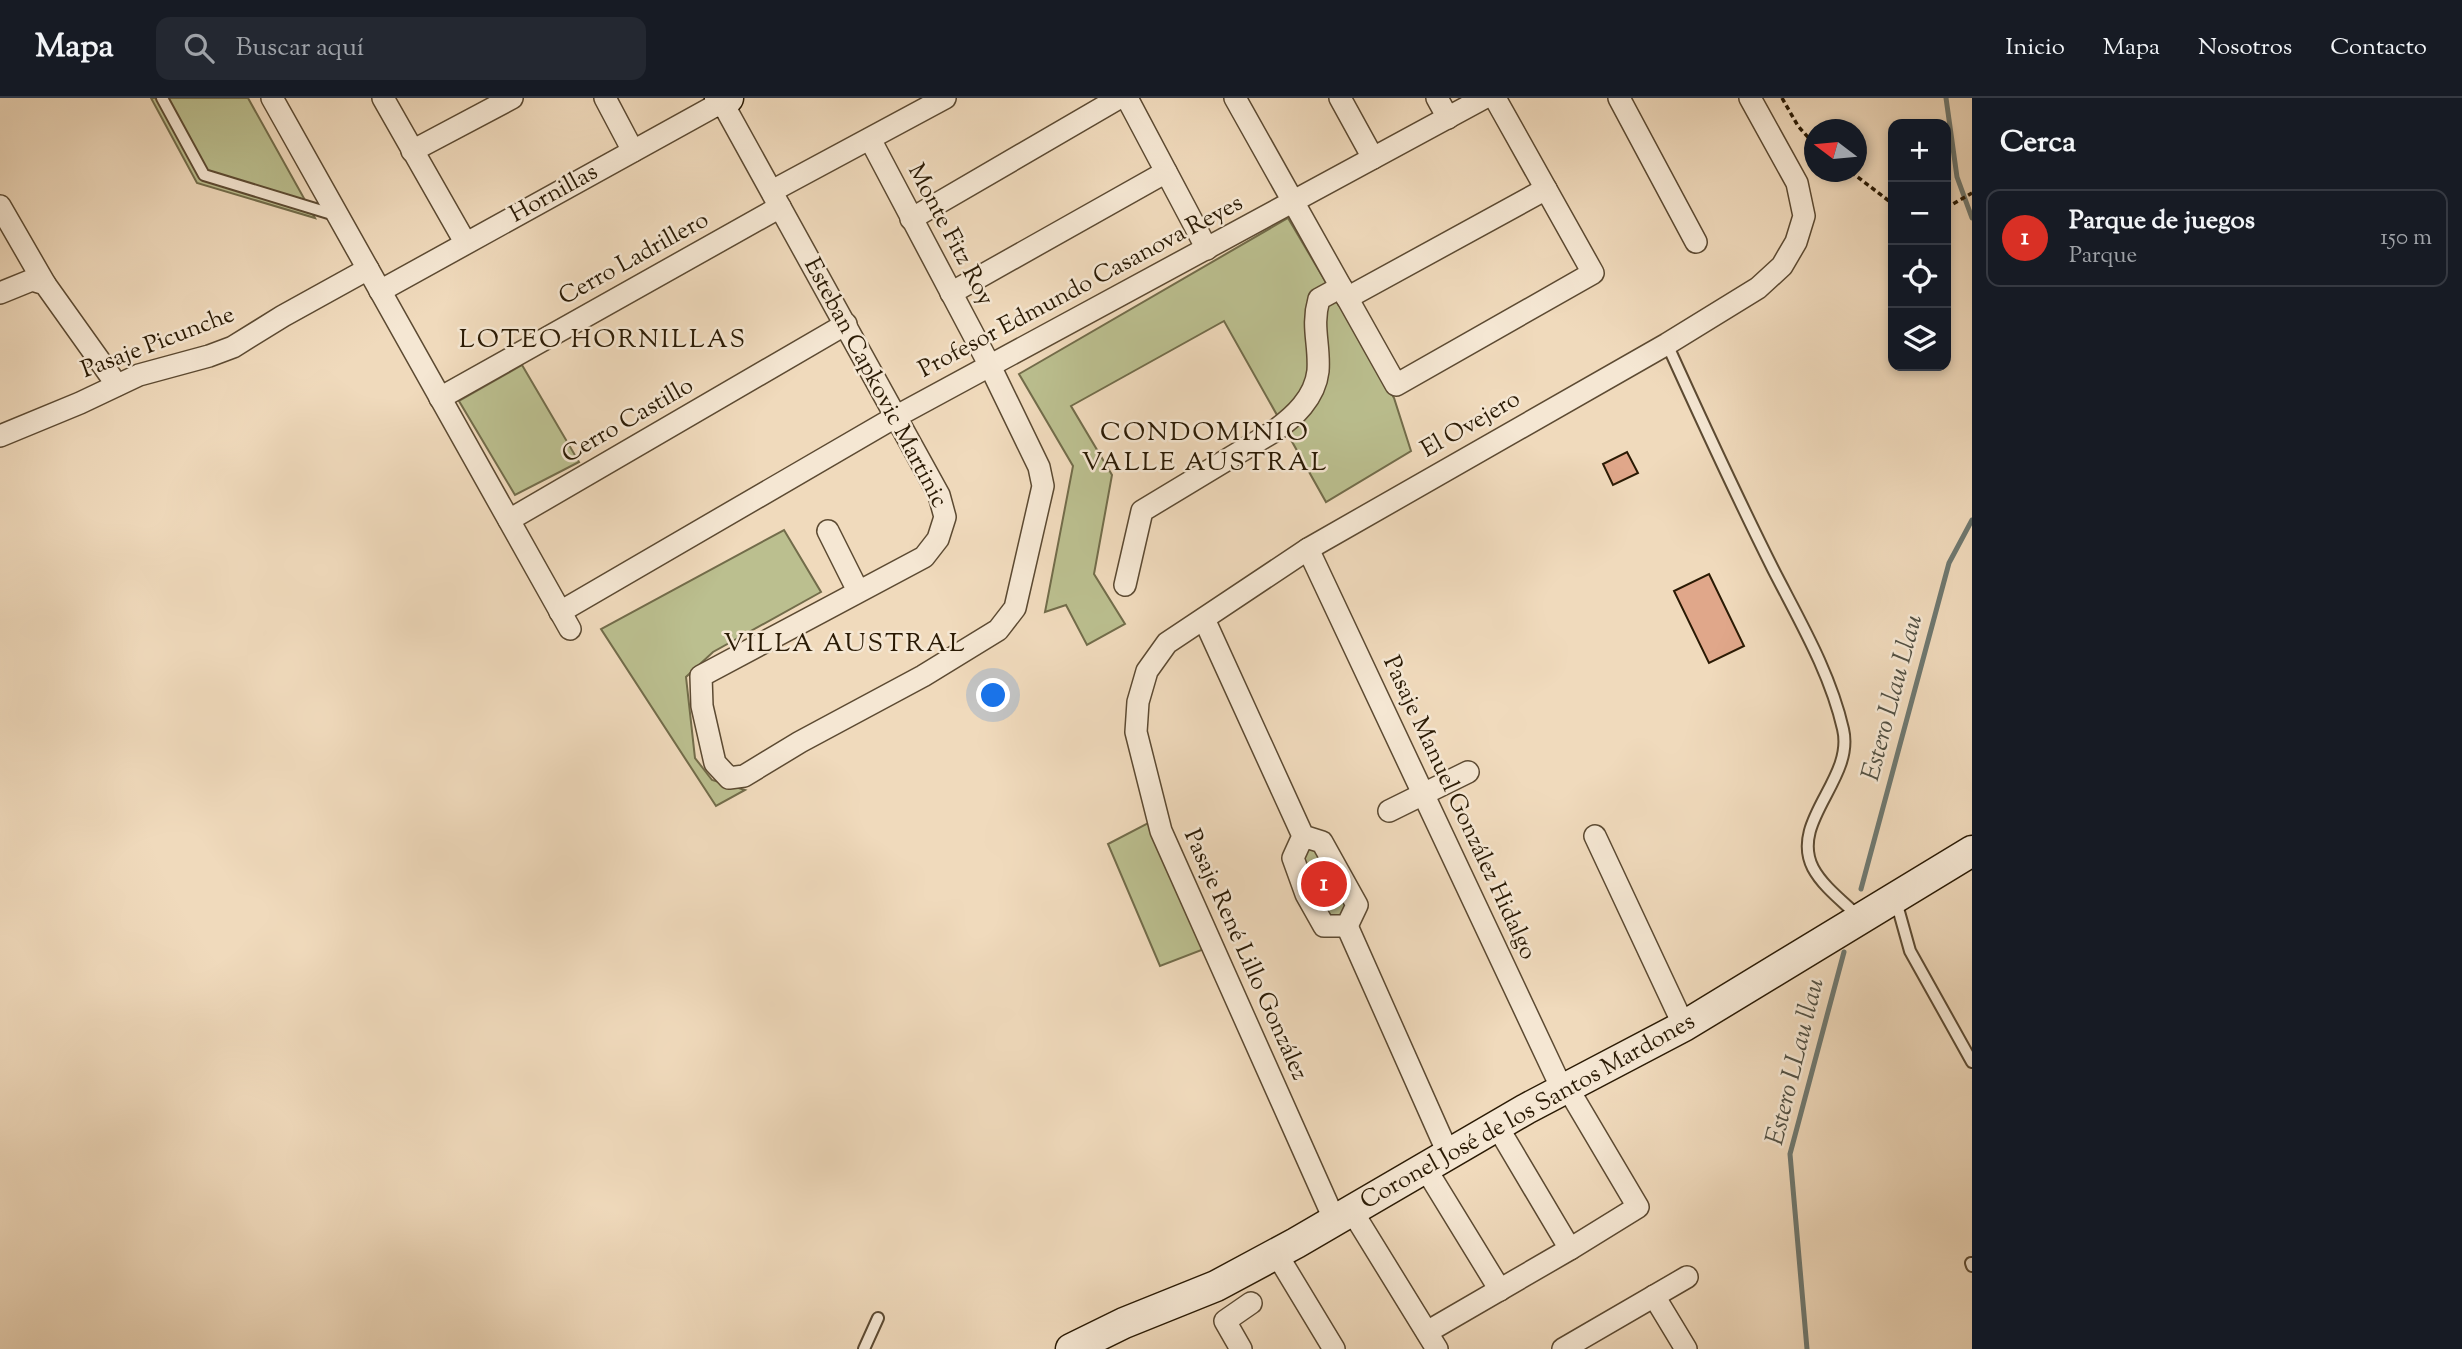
<!DOCTYPE html>
<html lang="es">
<meta charset="utf-8">
<style>
body{margin:0;font-family:"Sorts Mill Goudy",serif;background:#242831;color:#f1f3f6}
.controls{position:absolute;right:21px;top:21px;display:grid;overflow:hidden;border-radius:14px;box-shadow:0 4px 10px #0003}
.controls button{width:63px;height:63px;display:grid;place-items:center;padding:0;border:0;border-bottom:2px solid #363941;background:#171b24;color:#f1f3f6;font:35px sans-serif}
.compass{position:absolute;left:1804px;top:21px;width:63px;height:63px;border-radius:50%;background:#171b24;box-shadow:0 4px 10px #0003;rotate:286deg}
.you{position:absolute;left:994px;top:598px;width:24px;height:24px;margin:-18px;border:5px solid #fff;border-radius:50%;background:#1a73e8;box-shadow:0 0 0 10px #1a73e833}
.badge{display:grid;place-items:center;width:46px;height:46px;border-radius:50%;background:#d93025;color:#fff;font-size:23px;font-weight:700}
.pin{position:absolute;translate:-50% -50%;border:4px solid #fff;box-shadow:0 2px 7px #0006}
.list{margin:0;padding:0;list-style:none}
h2{display:flex;justify-content:space-between;align-items:center;height:91px;margin:0;padding:0 28px;font-size:30px}
h2 small{font-size:23px;font-weight:400;color:#9ea1a6}
.list li{display:grid;grid-template-columns:46px 1fr auto;gap:21px;align-items:center;box-sizing:border-box;height:98px;margin:0 14px 14px;padding:0 14px;border:2px solid #363941;border-radius:14px}
.list b{display:block;font-size:26px;white-space:nowrap}
.list p{margin:0;font-size:23px;white-space:nowrap;color:#9ea1a6}
.list em{font-size:23px;font-style:normal;color:#9ea1a6}
.icon{flex:none;width:38px;height:38px;fill:none;stroke:currentColor;stroke-width:2;stroke-linecap:round;stroke-linejoin:round}
.map{position:relative;flex:none;width:1972px;height:1251px;overflow:hidden}
header{display:flex;align-items:center;gap:42px;box-sizing:border-box;height:98px;padding:0 35px;background:#171b24;border-bottom:2px solid #363941}
header strong{font-size:33px}
nav{display:flex;gap:38px;margin-inline-start:auto;font-size:24px}
.search{width:490px;height:63px;background:#242831;display:flex;align-items:center;gap:18px;box-sizing:border-box;padding:0 24px;border-radius:14px;color:#9ea1a6;font-size:26px}
main{display:flex}
aside{flex:1;background:#171b24}
.map>svg:first-child{display:block}
</style>
<header>
<strong>Mapa</strong>
<div class="search"><svg class="icon" aria-label="search" viewBox="0 0 24 24"><circle cx="10" cy="10" r="6"/><path d="M15 15l6 6"/></svg>Buscar aquí</div>
<nav><a>Inicio</a><a>Mapa</a><a>Nosotros</a><a>Contacto</a></nav>
</header>
<main>
<div class="map">
<svg width="1972" height="1251" viewBox="0 0 1972 1251">
<rect width="100%" height="100%" fill="#f0dabc"/>
<filter id="stains"><feTurbulence type="fractalNoise" baseFrequency=".00286" numOctaves="4"/><feColorMatrix values="0 0 0 0 .2 0 0 0 0 .09 0 0 0 0 .02 0 0 0 .5 -.17"/></filter>
<radialGradient id="worn" r=".72"><stop offset=".6" stop-color="#630" stop-opacity="0"/><stop offset="1" stop-color="#630" stop-opacity=".3"/></radialGradient>
<g fill="#bbbf8f" stroke="#726c4a" stroke-width="2">
<path d="M151 0H248L315 120 197 85Z"/>
<path d="M1288 120 1394 300 1411 353 1326 404 1224 223 1071 308 1112 377 1094 476 1125 526 1087 547 1066 507 1045 514 1073 368 1019 276Z"/>
<path d="M522 267 579 364 515 397 459 303Z"/>
<path d="M784 432 821 494 713 554 686 579 695 660 712 682 745 692 716 708 601 531Z"/>
<path d="M1152 723 1212 848 1160 868 1108 746Z"/>
<path d="M1314 747 1349 807 1337 823 1326 819 1300 757Z"/>
</g>
<g fill="none" stroke-linecap="round" stroke-linejoin="round">
<g stroke="#6f7971" stroke-width="5">
<path d="M1946 0 1957 79 1972 120"/>
<path d="M1861 791 1949 465 1972 422"/>
<path d="M1807 1251 1790 1056 1844 854"/>
</g>
</g>
<g fill="#e0a78a" stroke="#2a1a04" stroke-width="2">
<path d="M1627 354 1638 375 1613 387 1603 366Z"/>
<path d="M1709 476 1744 548 1709 565 1674 493Z"/>
</g>
<g fill="none" stroke-linecap="round" stroke-linejoin="round">
<g stroke="#5c4a32" stroke-width="14">
<g id="lane">
<path d="M162 0 204 77 335 117"/>
<path d="M1667 246C1701 321 1736 397 1773 471 1799 522 1830 574 1843 631 1855 681 1789 723 1813 770 1823 789 1845 805 1860 820"/>
<path d="M1896 803 1910 853 1972 964"/>
<path d="M1971 1165 1972 1168"/>
<path d="M864 1251 878 1220"/>
</g>
</g>
<g stroke="#5c4a32" stroke-width="24">
<g id="street">
<path d="M272 0 570 531"/>
<path d="M383 0 465 144"/>
<path d="M605 0 633 53"/>
<path d="M1127 0 1207 151"/>
<path d="M1235 0 1396 287 1593 175 1495 0"/>
<path d="M1340 0 1373 60"/>
<path d="M1437 0 1448 20"/>
<path d="M1619 0 1696 144"/>
<path d="M412 53 512 0"/>
<path d="M772 93 945 0"/>
<path d="M0 108 45 186"/>
<path d="M911 121 1119 0"/>
<path d="M380 193 722 4 939 397 945 419 938 441 924 459 701 578 702 608 715 665 729 680 744 678 800 644 923 578 998 532 1015 510 1043 388 1039 369 990 268 870 41"/>
<path d="M0 195 32 182 45 186 117 287"/>
<path d="M951 195 1166 74"/>
<path d="M1347 200 1546 91"/>
<path d="M440 300 780 109"/>
<path d="M0 338 80 305 139 277 209 258 233 249 283 218 368 171"/>
<path d="M509 422 846 226"/>
<path d="M828 433 858 493"/>
<path d="M1308 451 1562 991"/>
<path d="M1125 487 1142 413 1273 334C1294 319 1315 300 1318 273 1320 246 1311 229 1319 201L1341 189"/>
<path d="M560 514 897 318 1484 0"/>
<path d="M1204 521 1303 738 1293 760 1306 796 1324 828H1347L1357 807 1322 744 1303 738"/>
<path d="M1389 713 1468 674"/>
<path d="M1595 738 1684 928"/>
<path d="M1347 828 1448 1055"/>
<path d="M1497 1028 1570 1151"/>
<path d="M1424 1068 1500 1192"/>
<path d="M1352 1113 1437 1251"/>
<path d="M1335 1123 1161 733 1136 634 1138 604 1147 573 1167 545 1308 451 1667 246 1758 190 1782 168 1796 144 1804 118 1797 85 1750 0"/>
<path d="M1276 1155 1334 1251"/>
<path d="M1654 1198 1686 1251"/>
<path d="M1427 1234 1570 1151 1638 1109 1567 989"/>
<path d="M1241 1251 1225 1223 1251 1205"/>
<path d="M1563 1251 1687 1179"/>
</g>
</g>
<g stroke="#2a1a04" stroke-width="33">
<g id="secondary">
<path d="M720 0 722 4 728 0"/>
<path d="M1071 1251 1124 1225 1216 1188 1296 1145 1526 1011 1684 928 1972 753"/>
</g>
</g>
<g stroke="#2a1a04" stroke-width="3.5" stroke-dasharray="5 3.5" stroke-linecap="butt">
<path d="M1782 0 1798 28 1814 46"/>
<path d="M1851 74 1893 106"/>
<path d="M1946 110 1972 95"/>
</g>
<use href="#lane" stroke="#f5e7d3" stroke-width="10"/>
<use href="#street" stroke="#f5e7d3" stroke-width="21"/>
<use href="#secondary" stroke="#f5e7d3" stroke-width="30"/>
</g>
<g text-anchor="middle" dominant-baseline="central" stroke-width="5" stroke-linejoin="round" paint-order="stroke">
<g font-size="24" fill="#2a1a04" stroke="#f5e7d3">
<text transform="translate(554 96) rotate(-29)">Hornillas</text>
<text transform="translate(950 137) rotate(62)">Monte Fitz Roy</text>
<text transform="translate(634 161) rotate(-29)">Cerro Ladrillero</text>
<text transform="translate(1081 189) rotate(-28)">Profesor Edmundo Casanova Reyes</text>
<text transform="translate(158 245) rotate(-21)">Pasaje Picunche</text>
<text transform="translate(875 285) rotate(62)">Esteban Capkovic Martinic</text>
<text transform="translate(628 323) rotate(-30)">Cerro Castillo</text>
<text transform="translate(1471 327) rotate(-30)">El Ovejero</text>
<text transform="translate(1459 710) rotate(65)">Pasaje Manuel González Hidalgo</text>
<text transform="translate(1245 857) rotate(66)">Pasaje René Lillo González</text>
<text transform="translate(1528 1014) rotate(-29)">Coronel José de los Santos Mardones</text>
</g>
<g font-size="26" letter-spacing="2" fill="#2a1a04" stroke="#f5e7d3">
<text x="603" y="242">LOTEO HORNILLAS</text>
<text x="1205" y="335">CONDOMINIO<tspan x="1205" dy="30">VALLE AUSTRAL</tspan></text>
<text x="845" y="546">VILLA AUSTRAL</text>
</g>
<g font-size="26" font-style="italic" fill="#525144" stroke="#f5e7d3">
<text transform="translate(1893 600) rotate(-75)">Estero Llau Llau</text>
<text transform="translate(1796 964) rotate(-76)">Estero LLau llau</text>
</g>
</g>
<rect width="100%" height="100%" filter="url(#stains)"/>
<rect width="100%" height="100%" fill="url(#worn)"/>
</svg>
<div class="controls">
<button>+</button>
<button>−</button>
<button><svg class="icon" aria-label="locate" viewBox="0 0 24 24"><circle cx="12" cy="12" r="6"/><path d="M12 2v4M12 18v4M2 12h4M18 12h4"/></svg></button>
<button><svg class="icon" aria-label="layers" viewBox="0 0 24 24"><path d="M12 4l9 5-9 5-9-5zM3 14l9 5 9-5"/></svg></button>
</div>
<svg class="compass" viewBox="-18 -18 36 36"><path d="M0-13l5 13h-10z" fill="#e53935"/><path d="M0 13l5-13h-10z" fill="#9ea1a6"/></svg>
<div class="you"></div>
<div class="pin badge" style="left:1324px;top:786px">1</div>
</div>
<aside>
<h2>Cerca<small></small></h2>
<ul class="list">
<li><span class="badge">1</span><div><b>Parque de juegos</b><p>Parque</p></div><em>150 m</em></li>
</ul>
</aside>
</main>
